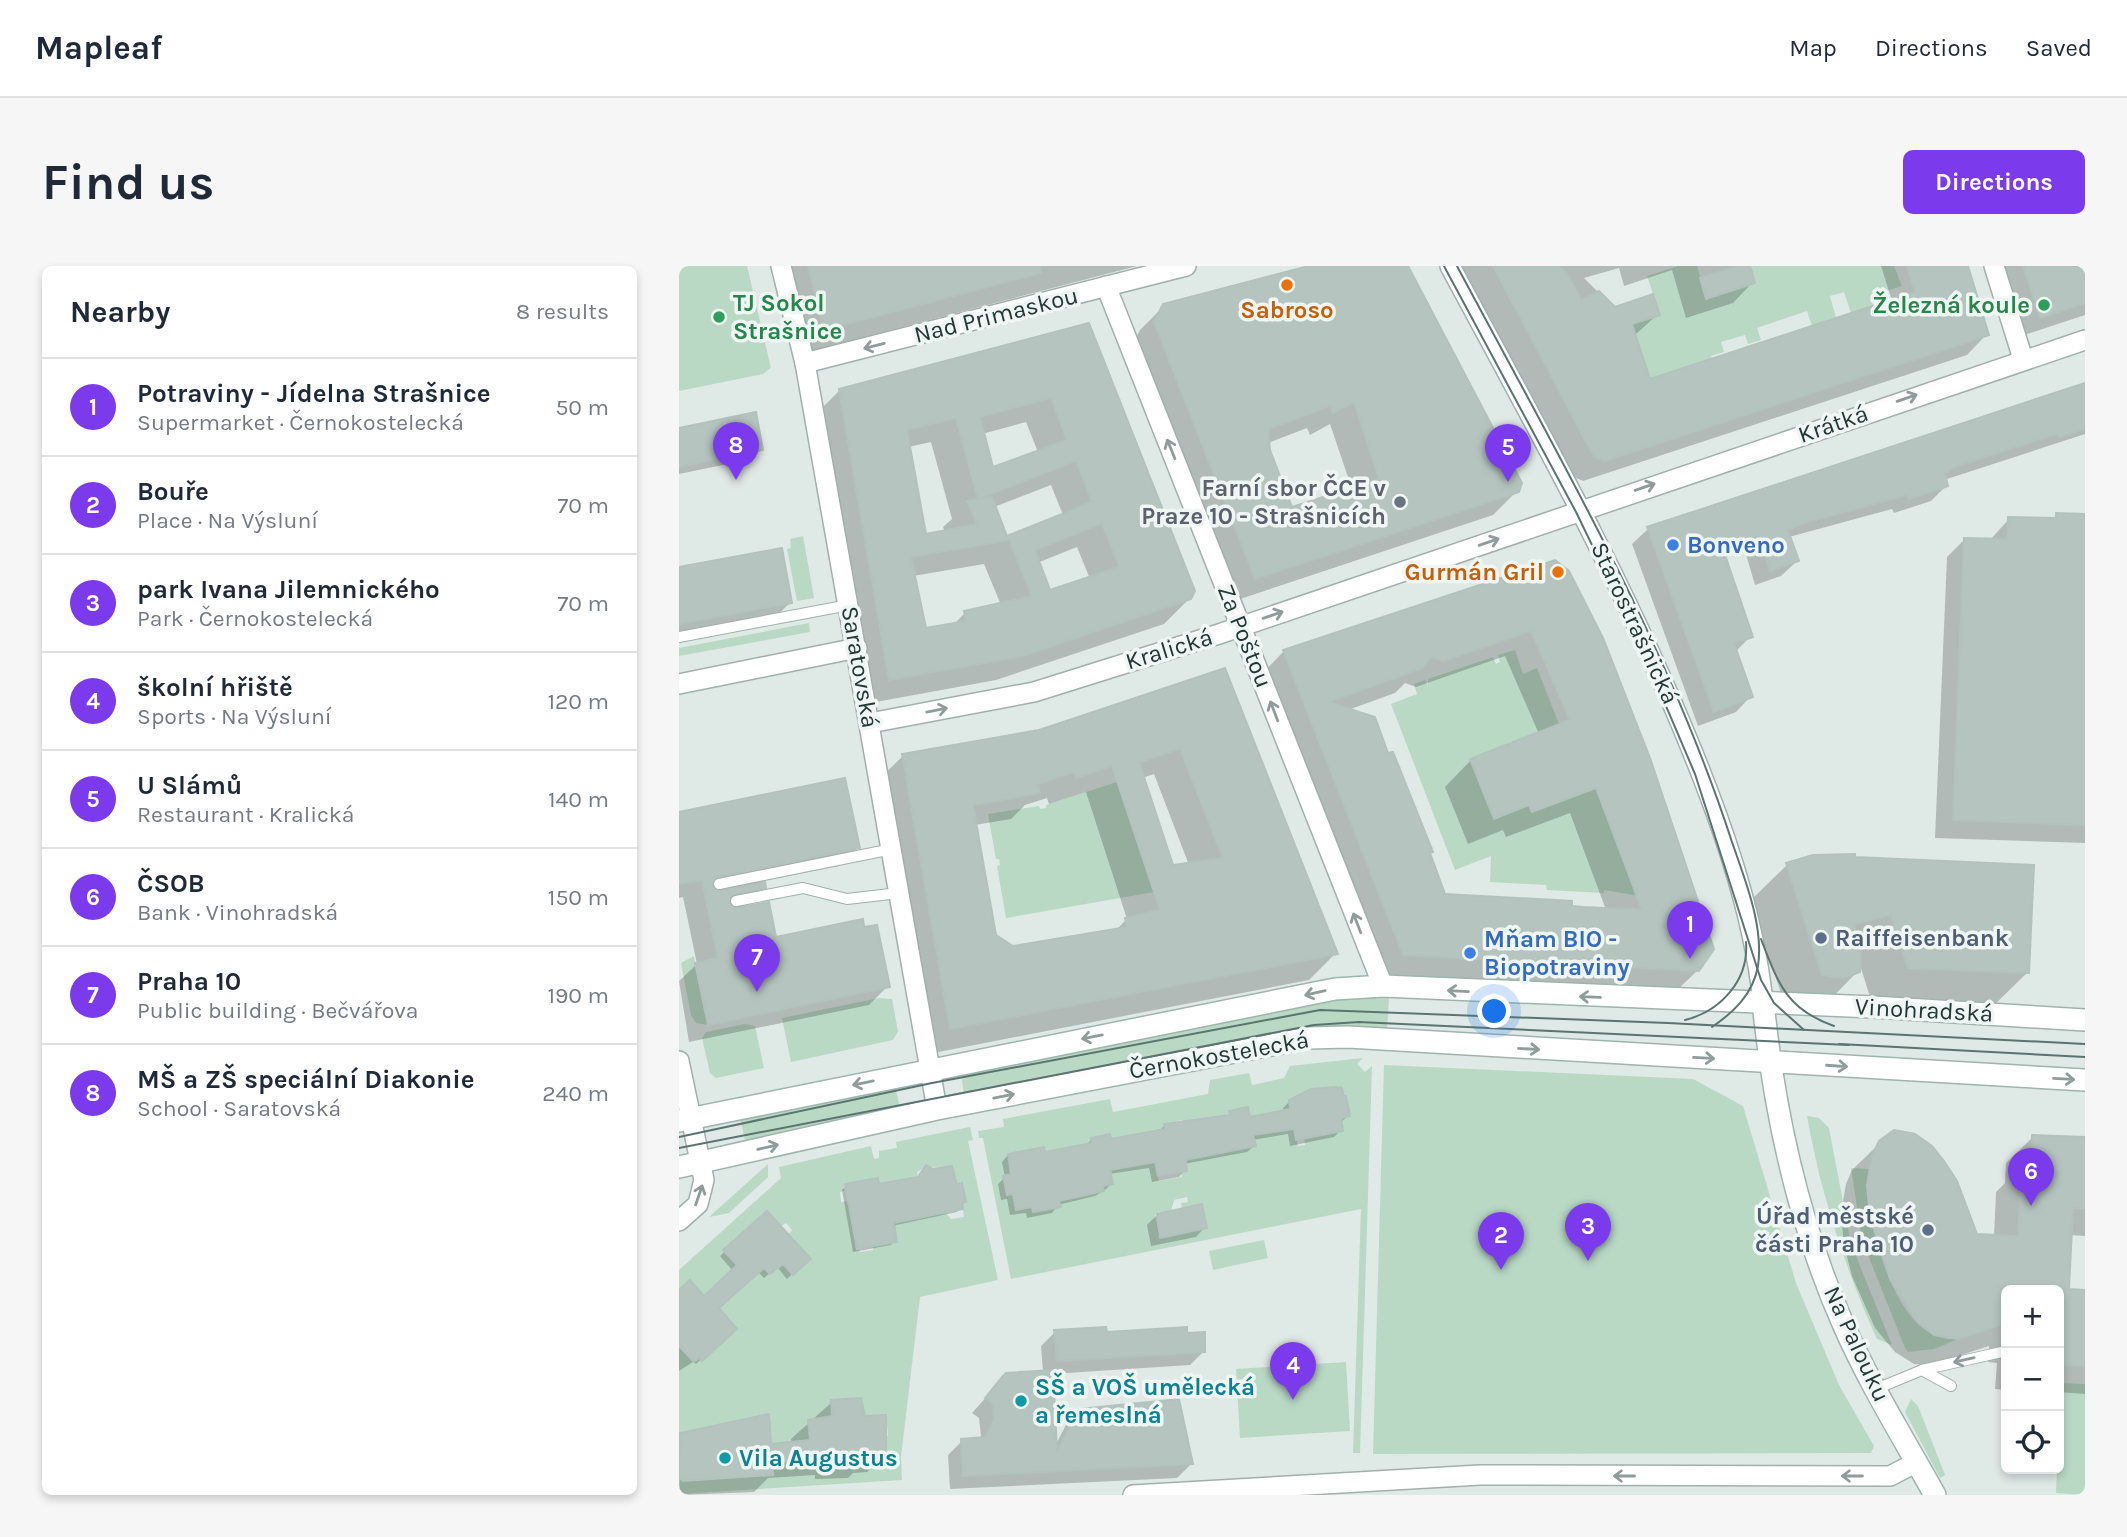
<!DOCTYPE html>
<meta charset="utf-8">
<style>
body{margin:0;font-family:Karla,sans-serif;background:#f6f6f7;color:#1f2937}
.controls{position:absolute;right:21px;bottom:21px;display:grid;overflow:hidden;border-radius:10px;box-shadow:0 4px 10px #0003}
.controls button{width:63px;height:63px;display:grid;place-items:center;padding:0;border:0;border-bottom:2px solid #e0e1e3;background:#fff;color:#1f2937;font:35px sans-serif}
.you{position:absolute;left:816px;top:746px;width:24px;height:24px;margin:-18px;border:5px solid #fff;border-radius:50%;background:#1a73e8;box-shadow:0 0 0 10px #1a73e833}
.badge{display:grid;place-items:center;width:46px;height:46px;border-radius:50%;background:#7c3aed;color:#fff;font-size:23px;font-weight:700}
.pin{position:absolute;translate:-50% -58px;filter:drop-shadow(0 2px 4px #0008)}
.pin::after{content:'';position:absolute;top:37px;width:24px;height:21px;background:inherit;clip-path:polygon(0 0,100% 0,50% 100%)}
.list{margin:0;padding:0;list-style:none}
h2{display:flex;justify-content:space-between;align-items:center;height:91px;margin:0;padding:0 28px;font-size:30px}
h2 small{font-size:23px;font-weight:400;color:#747a83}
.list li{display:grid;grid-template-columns:46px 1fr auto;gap:21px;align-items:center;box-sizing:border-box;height:98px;padding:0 28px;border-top:2px solid #e0e1e3}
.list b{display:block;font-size:26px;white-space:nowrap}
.list p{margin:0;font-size:23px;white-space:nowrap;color:#747a83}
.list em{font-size:23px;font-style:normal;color:#747a83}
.icon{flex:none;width:38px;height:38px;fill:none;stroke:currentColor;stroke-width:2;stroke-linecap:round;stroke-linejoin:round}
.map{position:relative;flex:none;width:1406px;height:1229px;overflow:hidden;border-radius:10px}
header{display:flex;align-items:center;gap:42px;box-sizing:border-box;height:98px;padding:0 35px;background:#fff;border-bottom:2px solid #e0e1e3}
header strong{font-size:33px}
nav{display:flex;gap:38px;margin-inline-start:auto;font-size:24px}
.intro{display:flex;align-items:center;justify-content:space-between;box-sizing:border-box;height:168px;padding:0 42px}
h1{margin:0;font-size:49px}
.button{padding:18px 32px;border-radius:10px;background:#7c3aed;color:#fff;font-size:24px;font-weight:700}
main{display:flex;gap:42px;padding:0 42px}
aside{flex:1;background:#fff;border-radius:10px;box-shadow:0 4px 10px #0003}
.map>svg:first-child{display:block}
</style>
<header>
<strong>Mapleaf</strong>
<nav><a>Map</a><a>Directions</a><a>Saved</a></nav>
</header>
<div class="intro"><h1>Find us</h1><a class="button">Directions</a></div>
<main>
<aside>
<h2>Nearby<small>8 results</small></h2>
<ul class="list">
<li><span class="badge">1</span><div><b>Potraviny - Jídelna Strašnice</b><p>Supermarket · Černokostelecká</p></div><em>50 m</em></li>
<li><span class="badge">2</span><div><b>Bouře</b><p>Place · Na Výsluní</p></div><em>70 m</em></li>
<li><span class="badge">3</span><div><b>park Ivana Jilemnického</b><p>Park · Černokostelecká</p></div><em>70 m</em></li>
<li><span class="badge">4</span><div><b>školní hřiště</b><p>Sports · Na Výsluní</p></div><em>120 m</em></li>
<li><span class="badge">5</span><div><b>U Slámů</b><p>Restaurant · Kralická</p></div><em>140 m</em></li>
<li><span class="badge">6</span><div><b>ČSOB</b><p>Bank · Vinohradská</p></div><em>150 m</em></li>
<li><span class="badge">7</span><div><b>Praha 10</b><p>Public building · Bečvářova</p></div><em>190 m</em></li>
<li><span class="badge">8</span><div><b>MŠ a ZŠ speciální Diakonie</b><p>School · Saratovská</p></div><em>240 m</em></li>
</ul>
</aside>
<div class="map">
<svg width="1406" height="1229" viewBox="0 0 1406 1229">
<rect width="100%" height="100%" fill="#dfe9e6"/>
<g fill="#b9d9c5" fill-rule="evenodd">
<path d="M0 0H68L92 102 84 108 0 125Z"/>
<path d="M999 0H1018L1028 33 1076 18 1071 0H1215L1223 20 1192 30 1194 39 1172 47 1165 26 1151 30 1157 52 1133 60 1128 45 1078 62 1082 74 1069 78 1066 69 1042 76 1045 86 1032 90 1033 93 971 113 953 58 981 48 968 10Z"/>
<path d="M124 270 135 332 118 335 108 283 112 282 111 273Z"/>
<path d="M130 357 131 366 0 390V382Z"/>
<path d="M836 384 844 408 858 402 880 458 796 491 793 497 813 549 820 551 915 514 957 627 954 629 925 624V627L868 624 867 619 811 616 812 590 776 604 712 438 738 428 735 418 746 414 749 419V413L814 391 817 398 821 396 819 389Z"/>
<path d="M438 516 475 626 327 652 318 600 321 599 320 593H317L309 548 360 540 361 543 367 542V539Z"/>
<path d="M15 690 16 697 29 759 17 757 12 749 2 697Z"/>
<path d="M671 731 710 732 708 764 285 830 282 806Z"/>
<path d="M200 732 213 733 219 766 214 774 112 796 103 752Z"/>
<path d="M66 758 76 760 85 802 37 812 31 807 23 772 27 766Z"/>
<path d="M684 792 678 798 686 806 693 800 681 1187H674L682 943 332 1013 304 872H300L299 865 325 861 324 853 431 833 434 846 529 828 531 814 570 807 573 819 605 812 611 800ZM632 823 668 831 671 850 662 852 663 865 625 873 626 879 619 880 610 834 627 830 626 826ZM569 842 572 856 581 868 574 869 576 880 542 887 536 852ZM503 854 508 877V903L502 904 503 911 480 915 476 896 470 897 464 867 486 863 485 858ZM431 868C435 886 431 901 434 918L424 920 413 872ZM365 882 374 902 381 941 354 946 353 941 338 944 334 928 324 910 331 909 329 888ZM508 931 509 936 502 937 503 942 523 938 528 962 481 972 476 949 492 945 495 934Z"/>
<path d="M705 799 1014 813 1064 840 1117 1017 1160 1119 1195 1180 1192 1187 694 1188Z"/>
<path d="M216 820 221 842 66 874 61 852Z"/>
<path d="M1128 850 1140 852 1150 862 1172 978 1213 1079 1198 1073C1166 1003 1141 925 1128 850Z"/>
<path d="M291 861 294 874 289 875 319 1014 241 1031 222 1191 223 1214 0 1228V1212L5 1215 94 1209 90 1148 1 1167 0 1175V1080L14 1096 20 1092 23 1094 58 1063 11 1014 0 1024V1004L102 912 100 901 192 880 195 893 200 892V885L218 882 217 876ZM273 900 286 936 283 937 285 951 272 953 239 913 238 906 245 902ZM198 912 200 918 207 917 218 976 194 980V984L181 986 168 935 162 936 161 926 165 925V918ZM88 945 102 960 107 957 113 964 109 969 132 993 114 1009 104 998 92 1008 85 1002 65 1019 52 1005 58 999 45 984ZM152 1134 178 1149H207L209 1169 188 1191V1195H183L182 1191 158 1192V1197H153V1193L131 1174 129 1154 158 1150 153 1144Z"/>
<path d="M89 898V911L50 947 30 951Z"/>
<path d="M1172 902 1190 903C1186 950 1214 1080 1279 1073L1255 1083 1229 1086 1226 1082 1183 974Z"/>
<path d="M585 974 589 992 534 1004 530 985Z"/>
<path d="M667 1096 671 1165 561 1172 557 1103Z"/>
<path d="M1381 1117 1406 1118V1229L1377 1227Z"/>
<path d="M1232 1133 1239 1140 1266 1209 1261 1212 1226 1146Z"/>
</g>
<g fill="#0003" fill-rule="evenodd">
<path d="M99 0H458L120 88Z"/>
<path d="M639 0H727L838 225 814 249 552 336 452 81 461 64 485 40ZM651 158 673 223 612 243 589 177 628 162 631 169Z"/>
<path d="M783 0H1069L1074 16 1054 37 1007 52 993 4 945 20 940 2 905 12 936 43 979 48 955 70 970 115 1213 35 1202 0H1288L1308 68 1288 89 904 215 895 211Z"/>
<path d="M1321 0H1406V49L1342 70Z"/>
<path d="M409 59 511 332 485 358 317 414 186 438 136 149 161 124ZM347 156 359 186 313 204 303 168ZM252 176 273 253 264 261 266 266 245 270 229 181ZM372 219 384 249 327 272 315 241ZM398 281 411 313 369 326 358 297ZM305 298 322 339 286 347 274 359 246 364 234 310Z"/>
<path d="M1406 119V168L1265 214 1267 220 1252 235 1215 247 1213 243 1110 271 1118 295 1102 310 1076 319 1066 285 1045 292 1072 370 1056 386 1072 430 1057 446 1019 460 953 278 969 263Z"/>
<path d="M0 163 82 183 73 193 0 208Z"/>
<path d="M1378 249 1406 250V577L1256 572 1268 291 1286 273 1311 274 1330 253 1373 254Z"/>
<path d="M0 303 111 337 92 355 0 372Z"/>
<path d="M888 306 1019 704 992 730 698 714 579 412 605 385ZM826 390 860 468 792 494 766 521 789 578 824 564 827 571 891 547 927 644 765 630 749 588 669 444 716 427 726 417 737 421Z"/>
<path d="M545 404 656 688 630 714 244 789 197 516 224 490 360 466ZM475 508 510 599 493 601 463 512ZM407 526 448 653 436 665 334 682 315 670 296 559 332 553 346 539 368 532 370 538Z"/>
<path d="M0 548 179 581 160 600 84 615 85 621 63 643 96 673 209 720 190 739 10 776 0 715 18 698 4 631 0 632Z"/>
<path d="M1108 599 1349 706 1312 742 1193 737 1180 696 1179 705 1143 742 1108 745 1071 635Z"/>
<path d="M611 835 669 850 661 857 662 864 655 871 611 880 609 868 573 874 575 880 568 886 505 898 506 904 500 911 473 916 470 902 430 908 432 918 426 924 416 930 379 939 373 947 348 952 347 947 331 949 328 933 322 934 319 918 326 911 323 896 329 889 365 888 406 880 413 873 431 875 479 866 486 859 547 851 551 847 570 853 605 846 604 842Z"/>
<path d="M1354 871 1406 873V970L1391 969 1388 1025H1406V1128L1380 1126V1024H1327V1124L1316 1123 1318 1097 1309 1096 1310 1080 1251 1099 1235 1098 1216 1086 1196 1062 1173 1010 1165 979 1162 947 1167 918 1173 904 1201 877 1297 970 1315 971 1317 926 1326 917 1327 897Z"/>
<path d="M167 920H277L285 936 278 946 213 960 216 975 212 979 174 986 163 924Z"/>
<path d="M522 940 526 961 517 971 472 980 468 959 477 950Z"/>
<path d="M88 947 129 993 108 1013 98 1001 85 1012 79 1006 38 1042 56 1062 17 1098 14 1096 0 1105V1026L25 1032 54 1005 41 990Z"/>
<path d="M376 1066 507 1069 525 1085 511 1099 372 1108 376 1180 387 1159 401 1144 512 1198 498 1212 271 1223 269 1189 283 1175 300 1174 302 1170 300 1152 293 1147 327 1109 364 1106 362 1080Z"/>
<path d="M153 1136 205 1189 188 1206 174 1207 169 1212 136 1213V1209L89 1212 75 1226 0 1229 2 1168 90 1180 113 1178 112 1173Z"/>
</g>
<g fill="#b5c4bf" stroke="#b2c2bd" stroke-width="2" fill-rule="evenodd">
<path d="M129 0H361L362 7 145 64Z"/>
<path d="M630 0H729L843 217 840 226 576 313 475 56 484 38ZM675 136 700 213 613 241 591 184 589 163 652 140 654 147Z"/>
<path d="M814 0H878L888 7 902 34 920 25 936 41 974 28 981 49 953 58 971 113 1236 26 1228 0H1289L1310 69 926 195 915 191Z"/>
<path d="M1060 0H1071L1076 17 1027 33 1021 12Z"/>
<path d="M1344 0H1406V37L1361 52Z"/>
<path d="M410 57 516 325 512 333 344 390 210 414 160 123ZM372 132 388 174 314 201 301 151ZM277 152 299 233 397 195 413 236 328 270 313 231 288 235 298 258 247 268 228 164ZM423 257 440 301 371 324 356 284ZM330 274 353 330 285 345 287 355 247 362 232 291Z"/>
<path d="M1406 117V163L1381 171 1377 168 1275 201 1266 208 1269 220 1230 233 1228 229 1125 257 1109 264 1120 295 1091 305 1081 271 1044 283 1074 371 1055 377 1074 431 1035 446 968 261Z"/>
<path d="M77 146 84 184 0 201V162Z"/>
<path d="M1377 247 1406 248V559L1274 554 1285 272 1328 273 1329 251 1377 252Z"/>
<path d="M103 282 113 337 0 358V301Z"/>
<path d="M876 294 890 305 924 372 971 492 1035 683 1020 705 724 689 604 384ZM852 365 891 454 791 493 815 553 850 539 853 546 917 522 963 644 904 641 893 640V635L766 628 751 587 754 586 714 486 709 487 696 451 649 436 744 402 751 391 764 395Z"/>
<path d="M546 402 659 688 271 763 223 488 360 464ZM501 483 532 562 544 592 494 599 460 496ZM433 500 481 644 446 652 448 661 334 680 317 669 294 539 361 527 359 518 395 506 397 512Z"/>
<path d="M166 512 181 582 39 611 33 620 41 625 86 616 87 622 53 629 50 637 58 642 90 636 97 671 184 653 185 661 198 659 211 721 29 759 16 697 39 692 23 614 0 618V546Z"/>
<path d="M1176 588V591L1355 599 1350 707 1229 702 1212 649 1175 658 1182 679 1181 706 1164 712 1143 709 1107 597 1134 589Z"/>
<path d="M656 821 663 822 665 831 667 830 671 850 662 852 664 865 617 874 615 863 574 869 577 880 506 894 508 905 479 910 476 896 431 904 434 918 424 920 425 925 380 935 382 941 354 946 353 941 337 944 334 928 328 929 324 910 332 908 329 888 365 881 366 886 413 877 412 872 431 868 432 873 486 863 485 858 551 849 550 845 569 841 571 851 611 843 610 834 632 823Z"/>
<path d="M1215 864 1236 868 1253 880 1265 895 1278 915 1298 968 1339 970 1343 897H1352L1353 869 1406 871V942H1394L1390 1023 1406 1024V1100L1380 1099V1024H1327V1057L1279 1073 1255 1069 1238 1055 1211 1013 1191 951 1188 919 1193 890 1200 875Z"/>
<path d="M247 899 254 903 273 900 278 918 283 917 287 936 283 937 284 943 215 957 218 976 178 983 166 918 199 912 200 918 239 911Z"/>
<path d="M523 938 528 962 481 972 478 948Z"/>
<path d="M88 945 132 993 114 1009 104 998 91 1008 85 1002 40 1042 58 1063 23 1095 20 1092 15 1096 0 1080V1024L11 1014 25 1030 58 999 44 984Z"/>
<path d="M427 1061 428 1066 508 1061V1067L526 1066V1086L378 1095 375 1064Z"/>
<path d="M374 1104 378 1186 400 1143 500 1133 514 1198 284 1210 282 1173 306 1171 315 1154 314 1138 306 1132 324 1110 327 1107Z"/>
<path d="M182 1132 186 1150 207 1149V1190L188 1191V1195L153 1196V1193L93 1196 94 1209 4 1215 0 1212 1 1167 90 1148 92 1178 131 1174 129 1154 153 1150 152 1134Z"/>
</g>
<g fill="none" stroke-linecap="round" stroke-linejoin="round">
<g stroke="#a2b0ad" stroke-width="12">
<g id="lane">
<path d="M0 371 170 339"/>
<path d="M40 618 213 583"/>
<path d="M57 635 124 622 168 633 220 627"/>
<path d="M1243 1104 1272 1120"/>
<path d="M1197 1123 1243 1104 1327 1085"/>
</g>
</g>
<g stroke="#a2b0ad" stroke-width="22">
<g id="street">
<path d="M102 0 126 97 258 843"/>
<path d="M771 0C852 151 936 300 1002 458 1039 546 1074 641 1084 736"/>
<path d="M1315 0 1344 93"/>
<path d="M427 20 704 720"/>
<path d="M126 97 507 0"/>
<path d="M0 418 178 382"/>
<path d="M191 457 355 426 540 368 1406 74"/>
<path d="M0 795 25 914 19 938 0 955"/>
<path d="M454 1229 801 1209 1211 1210 1238 1196"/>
</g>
</g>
<g stroke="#9fb4af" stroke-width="24">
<g id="secondary">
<path d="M1084 736C1095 846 1120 959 1165 1060 1191 1119 1225 1173 1256 1229"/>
<path d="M0 855 656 723 704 720 1194 741 1406 754"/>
<path d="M0 901 258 843 629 772 669 771 1406 814"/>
</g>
</g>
<use href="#lane" stroke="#fff" stroke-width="10"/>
<use href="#street" stroke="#fff" stroke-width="19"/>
<use href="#secondary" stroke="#fff" stroke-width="21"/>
<g stroke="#5b7470" stroke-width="2">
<path d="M765 0 897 246 958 372 1016 508 1082 714 1095 737 1125 764"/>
<path d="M778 0C878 188 987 373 1053 576 1066 614 1085 660 1079 700 1074 728 1055 746 1033 761"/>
<path d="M1082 673C1099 717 1107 743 1155 760"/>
<path d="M1006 754C1042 745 1070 714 1067 676"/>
<path d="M1160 778 1406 791"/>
<path d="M0 871 253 817 641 744 989 757 1406 778"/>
<path d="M0 882 635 759 680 756 1170 779"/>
</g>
</g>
<defs><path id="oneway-shaft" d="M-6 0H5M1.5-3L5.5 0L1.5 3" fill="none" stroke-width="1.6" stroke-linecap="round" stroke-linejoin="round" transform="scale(1.75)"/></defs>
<g stroke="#909c9a">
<use href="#oneway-shaft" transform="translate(195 80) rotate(166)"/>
<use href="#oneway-shaft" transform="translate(1228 132) rotate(-19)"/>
<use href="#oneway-shaft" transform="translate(492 183) rotate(-112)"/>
<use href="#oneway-shaft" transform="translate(966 221) rotate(-19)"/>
<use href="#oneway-shaft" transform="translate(810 276) rotate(-19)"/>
<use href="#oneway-shaft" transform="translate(594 349) rotate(-19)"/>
<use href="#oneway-shaft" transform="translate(258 444) rotate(-11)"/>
<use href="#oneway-shaft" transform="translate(595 445) rotate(-111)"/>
<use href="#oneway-shaft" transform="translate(678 657) rotate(-111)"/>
<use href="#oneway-shaft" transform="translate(779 725) rotate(-177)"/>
<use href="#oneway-shaft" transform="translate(636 727) rotate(167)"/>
<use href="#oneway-shaft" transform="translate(911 731) rotate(-178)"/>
<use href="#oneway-shaft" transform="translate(413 771) rotate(169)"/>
<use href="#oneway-shaft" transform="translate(850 783) rotate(3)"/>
<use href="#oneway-shaft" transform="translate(1025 792) rotate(3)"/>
<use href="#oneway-shaft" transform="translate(1158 800) rotate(4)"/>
<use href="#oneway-shaft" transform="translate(1385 813) rotate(3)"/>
<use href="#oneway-shaft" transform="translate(184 817) rotate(168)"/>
<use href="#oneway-shaft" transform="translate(325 830) rotate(-11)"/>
<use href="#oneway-shaft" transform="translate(89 881) rotate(-13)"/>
<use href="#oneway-shaft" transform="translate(20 929) rotate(-71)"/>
<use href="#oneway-shaft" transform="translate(1285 1094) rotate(167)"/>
<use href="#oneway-shaft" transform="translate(945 1210) rotate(-180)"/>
<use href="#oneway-shaft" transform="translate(1173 1210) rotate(-180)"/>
</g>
<g fill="#e8710a" stroke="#eff6f3" stroke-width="2.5">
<circle cx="608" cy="19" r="7"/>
<circle cx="879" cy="306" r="7"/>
</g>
<g fill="#2e9e5b" stroke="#eff6f3" stroke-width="2.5">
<circle cx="1365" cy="39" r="7"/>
<circle cx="40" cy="51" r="7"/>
</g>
<circle fill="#6b7280" stroke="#eff6f3" stroke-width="2.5" cx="721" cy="236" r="7"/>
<g fill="#3f7fe0" stroke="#eff6f3" stroke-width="2.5">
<circle cx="994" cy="279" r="7"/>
<circle cx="791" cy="687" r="7"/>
</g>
<g fill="#5c6f8a" stroke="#eff6f3" stroke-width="2.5">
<circle cx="1142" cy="672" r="7"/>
<circle cx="1249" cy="964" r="7"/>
</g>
<g fill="#0f9aa8" stroke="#eff6f3" stroke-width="2.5">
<circle cx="342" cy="1135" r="7"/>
<circle cx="46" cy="1192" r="7"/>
</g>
<g text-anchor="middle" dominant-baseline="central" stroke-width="7" stroke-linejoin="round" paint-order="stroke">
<g font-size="24" font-weight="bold" fill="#27864d" stroke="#eff6f3" text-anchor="start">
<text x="54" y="37">TJ Sokol<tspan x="54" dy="28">Strašnice</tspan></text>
<text x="1351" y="39" text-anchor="end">Železná koule</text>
</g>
<g font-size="24" font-weight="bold" fill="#c56008" stroke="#eff6f3">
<text x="608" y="44">Sabroso</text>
<text x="865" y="306" text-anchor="end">Gurmán Gril</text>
</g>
<g font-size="24" fill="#213834" stroke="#eff6f3">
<text transform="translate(317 49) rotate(-14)">Nad Primaskou</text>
<text transform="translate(1154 158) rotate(-19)">Krátká</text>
<text transform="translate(956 357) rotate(65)">Starostrašnická</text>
<text transform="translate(566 370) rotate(68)">Za Poštou</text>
<text transform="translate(490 383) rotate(-17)">Kralická</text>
<text transform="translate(181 401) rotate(80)">Saratovská</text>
<text transform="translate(1245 744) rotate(3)">Vinohradská</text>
<text transform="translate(540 789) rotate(-10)">Černokostelecká</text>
<text transform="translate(1178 1078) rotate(65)">Na Palouku</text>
</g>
<g font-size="24" font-weight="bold" fill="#5b616d" stroke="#eff6f3" text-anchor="end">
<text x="707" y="222">Farní sbor ČCE v<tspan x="707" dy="28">Praze 10 - Strašnicích</tspan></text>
</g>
<g font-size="24" font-weight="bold" fill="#366cbe" stroke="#eff6f3" text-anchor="start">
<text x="1008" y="279">Bonveno</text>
<text x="805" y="673">Mňam BIO -<tspan x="805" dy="28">Biopotraviny</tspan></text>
</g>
<g font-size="24" font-weight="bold" fill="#4e5e75" stroke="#eff6f3" text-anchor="start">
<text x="1156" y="672">Raiffeisenbank</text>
<text x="1235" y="950" text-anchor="end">Úřad městské<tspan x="1235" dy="28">části Praha 10</tspan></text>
</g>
<g font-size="24" font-weight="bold" fill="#0d838f" stroke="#eff6f3" text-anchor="start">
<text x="356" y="1121">SŠ a VOŠ umělecká<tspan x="356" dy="28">a řemeslná</tspan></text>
<text x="60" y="1192">Vila Augustus</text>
</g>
</g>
</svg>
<div class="controls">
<button>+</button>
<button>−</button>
<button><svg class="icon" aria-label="locate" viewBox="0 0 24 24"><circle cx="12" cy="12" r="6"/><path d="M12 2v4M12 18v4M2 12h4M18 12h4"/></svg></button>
</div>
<div class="you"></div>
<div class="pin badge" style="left:1011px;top:693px">1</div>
<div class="pin badge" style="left:822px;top:1004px">2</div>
<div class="pin badge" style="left:909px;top:995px">3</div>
<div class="pin badge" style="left:614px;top:1134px">4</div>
<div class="pin badge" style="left:829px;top:216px">5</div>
<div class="pin badge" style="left:1352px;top:940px">6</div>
<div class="pin badge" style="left:78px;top:726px">7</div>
<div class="pin badge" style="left:57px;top:214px">8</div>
</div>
</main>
